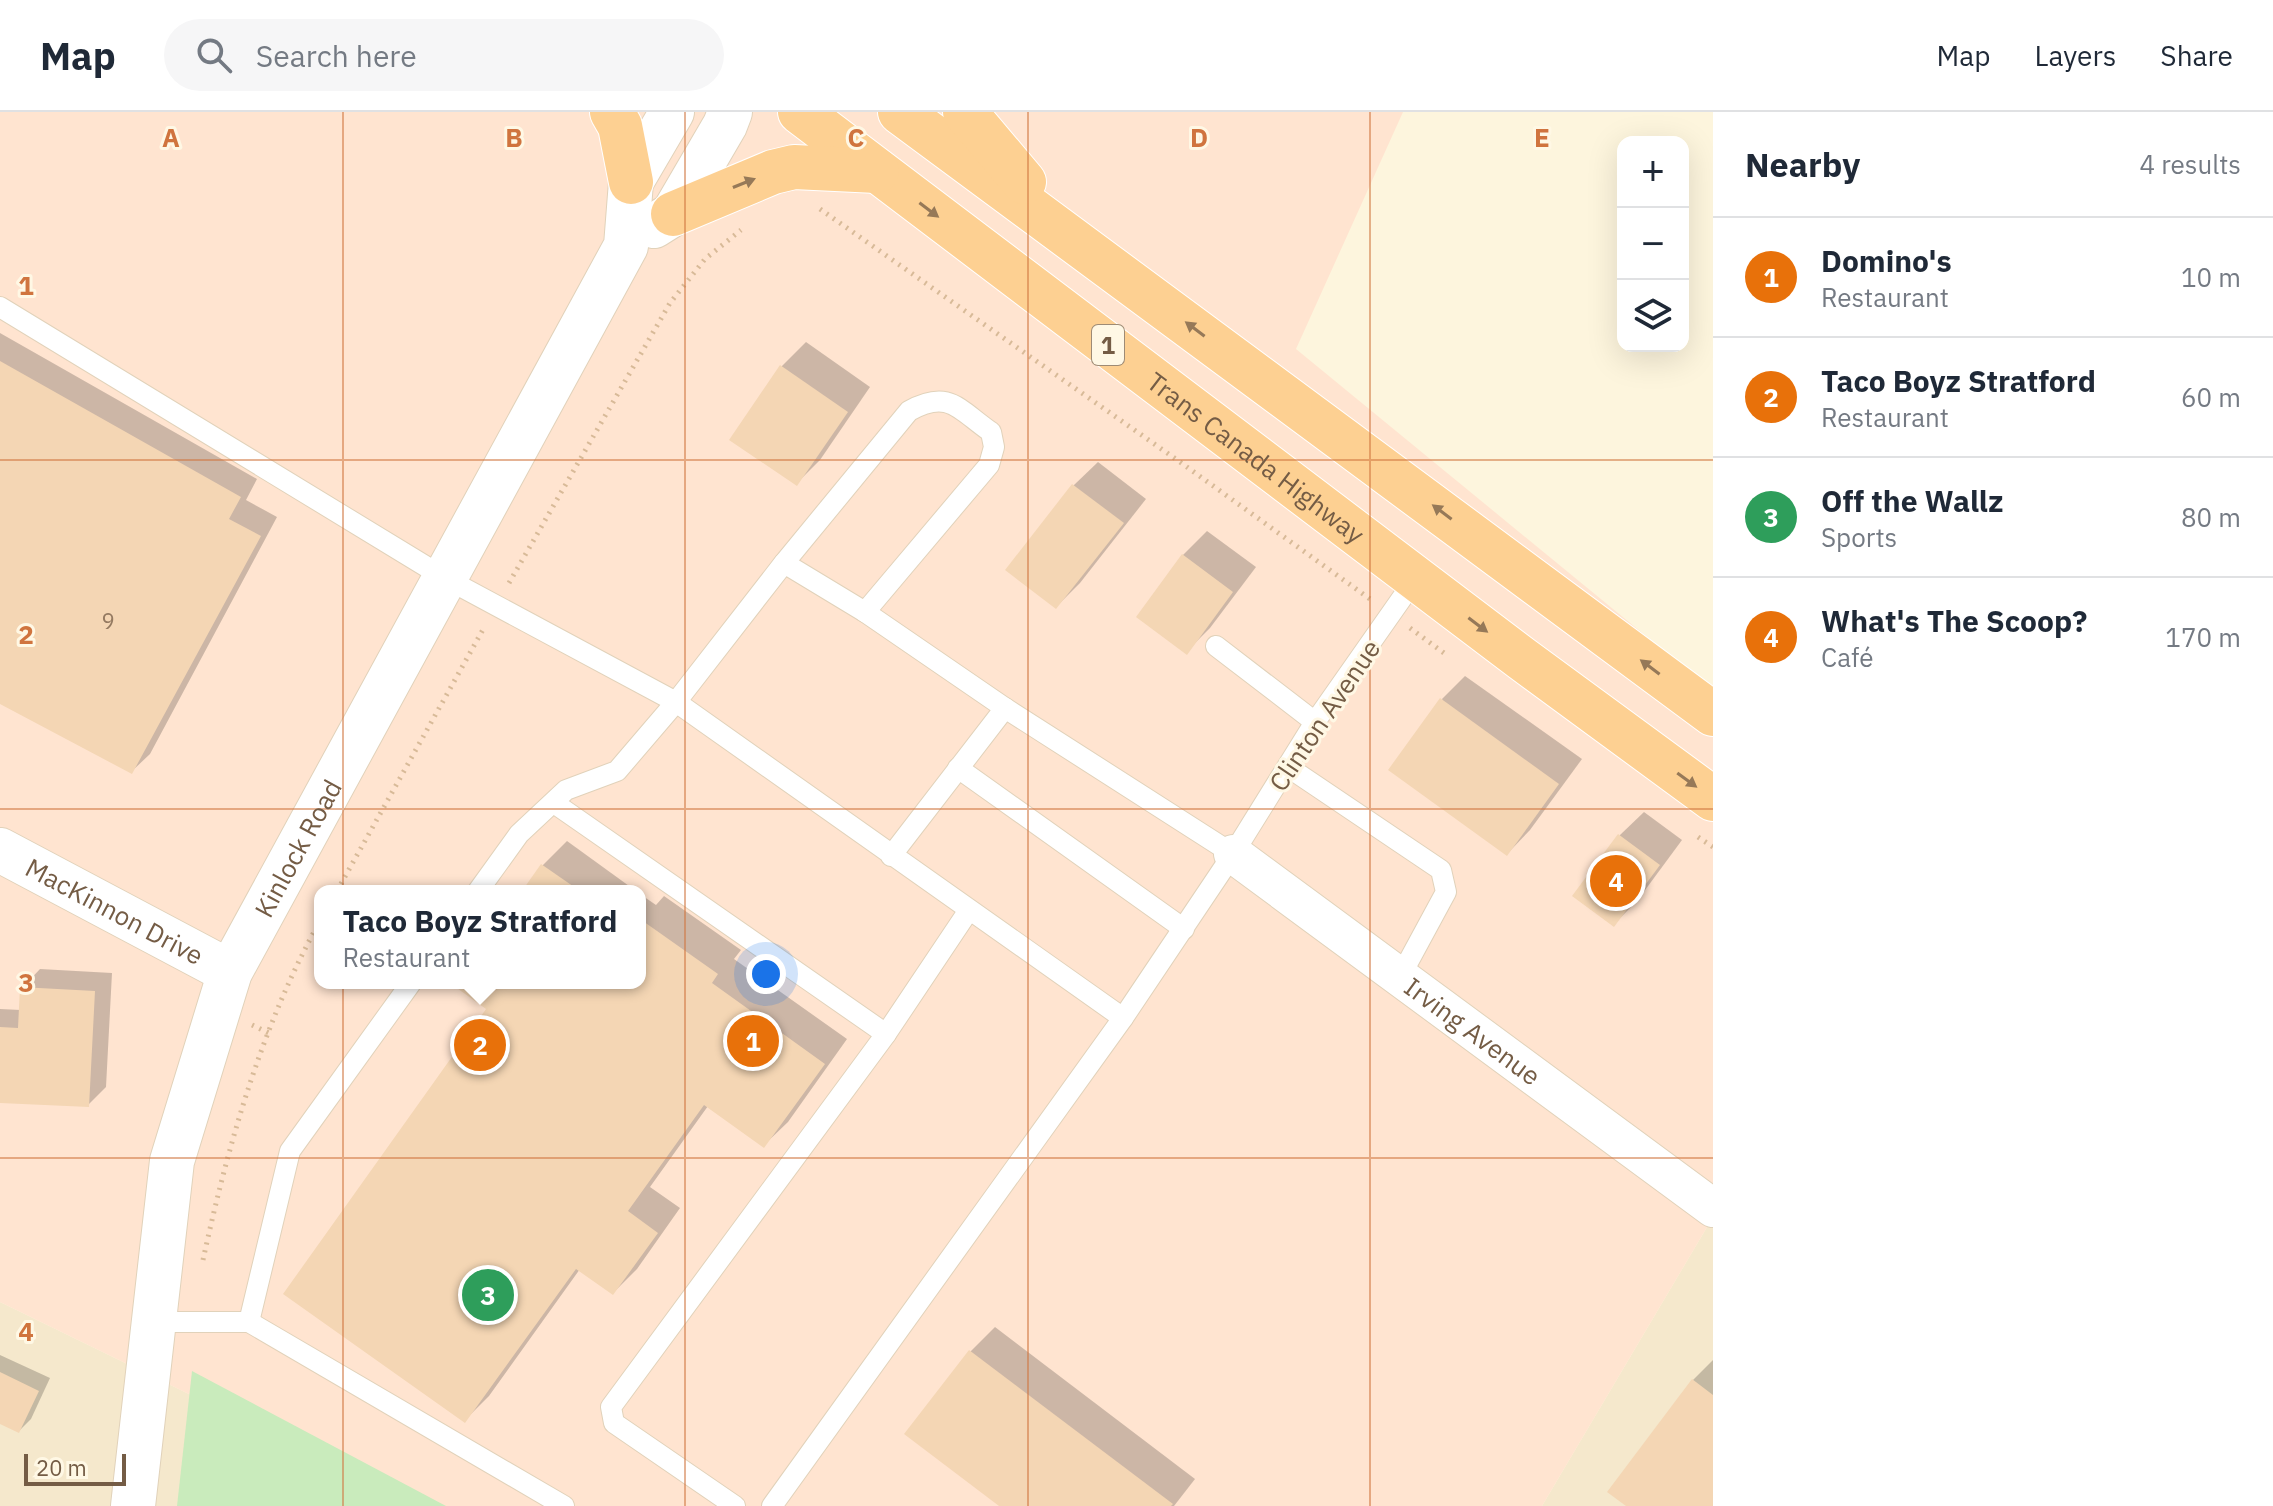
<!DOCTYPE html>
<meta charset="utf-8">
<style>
body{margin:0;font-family:"IBM Plex Sans",sans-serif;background:#f6f6f7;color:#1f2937}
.controls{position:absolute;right:24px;top:24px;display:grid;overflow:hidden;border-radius:16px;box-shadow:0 8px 32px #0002}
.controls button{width:72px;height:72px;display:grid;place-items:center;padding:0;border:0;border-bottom:2px solid #e0e1e3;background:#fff;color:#1f2937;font:40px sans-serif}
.scale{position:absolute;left:24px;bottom:20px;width:102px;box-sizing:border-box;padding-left:8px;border:4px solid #745c45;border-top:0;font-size:22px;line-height:28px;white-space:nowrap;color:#745c45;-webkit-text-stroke:6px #fff8e5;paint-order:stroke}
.you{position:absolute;left:766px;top:862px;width:28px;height:28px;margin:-20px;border:6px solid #fff;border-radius:50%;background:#1a73e8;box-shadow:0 0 0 12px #1a73e833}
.badge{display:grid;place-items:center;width:52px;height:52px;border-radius:50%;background:#ea580c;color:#fff;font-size:26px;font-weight:700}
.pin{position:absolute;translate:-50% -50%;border:4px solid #fff;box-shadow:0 2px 8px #0006}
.popup{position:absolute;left:314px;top:773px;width:332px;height:104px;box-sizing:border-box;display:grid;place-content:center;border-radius:16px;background:#fff;filter:drop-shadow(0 2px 6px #0005);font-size:26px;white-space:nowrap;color:#747a83}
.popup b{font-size:30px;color:#1f2937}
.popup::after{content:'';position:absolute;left:50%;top:100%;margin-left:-16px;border:16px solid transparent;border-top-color:#fff}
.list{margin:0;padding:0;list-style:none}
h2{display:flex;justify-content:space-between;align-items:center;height:104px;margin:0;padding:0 32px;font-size:34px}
h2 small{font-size:26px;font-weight:400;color:#747a83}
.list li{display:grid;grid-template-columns:52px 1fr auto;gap:24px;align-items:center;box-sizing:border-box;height:120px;padding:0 32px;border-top:2px solid #e0e1e3}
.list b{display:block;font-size:30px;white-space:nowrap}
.list p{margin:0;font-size:26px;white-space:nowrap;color:#747a83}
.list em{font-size:26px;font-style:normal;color:#747a83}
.icon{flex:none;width:44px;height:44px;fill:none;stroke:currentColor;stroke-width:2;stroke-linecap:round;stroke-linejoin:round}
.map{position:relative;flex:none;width:1713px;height:1394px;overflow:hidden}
header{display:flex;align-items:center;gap:48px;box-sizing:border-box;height:112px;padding:0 40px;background:#fff;border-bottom:2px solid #e0e1e3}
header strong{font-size:38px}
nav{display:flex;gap:44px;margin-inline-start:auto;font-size:28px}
.search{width:560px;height:72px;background:#f6f6f7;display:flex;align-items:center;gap:20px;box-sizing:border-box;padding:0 28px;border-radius:44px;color:#747a83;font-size:30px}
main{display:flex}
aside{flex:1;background:#fff}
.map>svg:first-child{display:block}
</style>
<header>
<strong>Map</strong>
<div class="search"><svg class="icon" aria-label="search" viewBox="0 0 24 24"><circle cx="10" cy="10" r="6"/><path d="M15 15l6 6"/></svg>Search here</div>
<nav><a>Map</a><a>Layers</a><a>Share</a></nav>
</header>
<main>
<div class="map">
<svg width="1713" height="1394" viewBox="0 0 1713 1394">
<rect width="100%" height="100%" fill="#fdf5dd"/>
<g fill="#f5e8cc">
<path d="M1713 1105V1394H1542Z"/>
<path d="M0 1190 419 1394H0Z"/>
</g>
<path fill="#ffe4d0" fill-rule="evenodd" d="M0 0H1403L1296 237 1713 579V1105L1542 1394H419L0 1190ZM320 779H640V871H320Z"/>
<path fill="#c9ebbc" d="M192 1259 446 1394H177Z"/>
<g fill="#0003">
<path d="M0 221 257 367 246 388 277 405 150 642 131 660 0 590Z"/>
<path d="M806 230 870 275 820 348 796 372 732 327 782 254Z"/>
<path d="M1098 350 1146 387 1080 471 1056 495 1007 458 1074 373Z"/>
<path d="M1207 419 1256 455 1210 516 1186 540 1138 504 1183 443Z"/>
<path d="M1465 564 1582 647 1530 718 1507 742 1442 587Z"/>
<path d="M1644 700 1682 728 1637 789 1613 813 1620 723Z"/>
<path d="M567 729 636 779H524L543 753Z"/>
<path d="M640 782 656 793 664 784 741 838 734 847 847 927 788 1010 764 1033 708 994 650 1075 680 1096 637 1157 613 1181 580 1157 489 1284 465 1308 489 896 459 871H640Z"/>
<path d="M40 857 112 861 106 975 88 993 0 989V897L21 898 22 876Z"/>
<path d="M995 1215 1195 1367 1174 1394H1002L907 1322 971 1239Z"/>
<path d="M0 1243 50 1266 31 1307 19 1319 0 1310Z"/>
<path d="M1713 1248V1394H1629L1693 1268Z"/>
</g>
<g fill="#f4d6b4">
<path d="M0 249 241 385 229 407 261 424 132 662 0 592Z"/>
<path d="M780 253 848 300 797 374 729 328Z"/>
<path d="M1072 372 1124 411 1056 497 1005 458Z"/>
<path d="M1182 442 1233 480 1187 543 1136 505Z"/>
<path d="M1440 586 1559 672 1507 744 1388 658Z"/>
<path d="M1618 722 1660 753 1614 815 1572 784Z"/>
<path d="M541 752 580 779H522Z"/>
<path d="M640 807 718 862 712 871 825 952 764 1036 704 993 628 1099 658 1121 613 1183 576 1157 465 1311 283 1182 486 897 454 874 457 871H640Z"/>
<path d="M20 875 95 879 89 995 0 991V915L18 916Z"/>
<path d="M969 1238 1173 1392 1171 1394H999L904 1322Z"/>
<path d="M0 1260 39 1279 19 1321 0 1312Z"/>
<path d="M1692 1267 1713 1283V1394H1626L1607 1380Z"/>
</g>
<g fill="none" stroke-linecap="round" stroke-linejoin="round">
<g stroke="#e1d2ba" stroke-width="22">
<g id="service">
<path d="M0 195 445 466 676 590 1123 906"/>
<path d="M784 451 909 299C949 277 958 297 991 320L994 335 989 353 865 500"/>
<path d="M1216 534 1315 610"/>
<path d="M1288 655 1441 758 1446 780 1400 865"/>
<path d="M958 656 1184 817"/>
<path d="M554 691 886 922 969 798"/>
<path d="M891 744 1005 596"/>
<path d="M478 779 519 722 566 678 617 659 676 590 784 451 865 500 1005 596 1233 742"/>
<path d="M154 1210H249L290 1039 411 871"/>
<path d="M249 1210 564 1394"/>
<path d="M735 1394 614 1311 611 1295 886 922"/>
<path d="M772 1394 1123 906 1233 742 1315 610 1416 466"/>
</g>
</g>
<g stroke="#e1d2ba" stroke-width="40">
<g id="minor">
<path id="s1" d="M1233 742 1713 1096"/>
</g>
</g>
<g stroke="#e1d2ba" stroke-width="46">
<g id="tertiary">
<path d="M654 114 673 102 725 13 730 0"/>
<path id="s2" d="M0 738 230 860"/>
<path id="s3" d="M133 1394 172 1049 230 860 626 134 631 70 672 0"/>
</g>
</g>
<g stroke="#fff" stroke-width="46">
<g id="trunk">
<path d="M612 0 620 14 631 70"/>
<path id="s4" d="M800 0 1521 546 1713 687"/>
<path d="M900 0 1713 602"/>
<path d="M965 0 1024 70"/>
<path d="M673 102 773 60 794 55 877 59"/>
</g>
</g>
<g stroke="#d8ba98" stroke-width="5" stroke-dasharray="2 6" stroke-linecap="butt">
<path d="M820 97 1180 350 1370 487"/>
<path d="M509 471 670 191 705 147 741 118"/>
<path d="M1410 516 1444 541"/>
<path d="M1698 725 1713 735"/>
<path d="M337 779 485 514"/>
<path d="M252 913 269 921"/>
<path d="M203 1148C228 1033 262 912 320 809"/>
</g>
<use href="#service" stroke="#fff" stroke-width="20"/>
<use href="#minor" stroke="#fff" stroke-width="38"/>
<use href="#tertiary" stroke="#fff" stroke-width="44"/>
<use href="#trunk" stroke="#fdd092" stroke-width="44"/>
</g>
<defs><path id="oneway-solid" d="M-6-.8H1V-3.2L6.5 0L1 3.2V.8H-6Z" transform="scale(2)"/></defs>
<g fill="#967958">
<use href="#oneway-solid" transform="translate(744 71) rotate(-22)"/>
<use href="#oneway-solid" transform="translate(929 98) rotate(37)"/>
<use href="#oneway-solid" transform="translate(1195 217) rotate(-143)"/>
<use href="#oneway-solid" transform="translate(1442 400) rotate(-143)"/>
<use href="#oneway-solid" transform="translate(1478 513) rotate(37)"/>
<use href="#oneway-solid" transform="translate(1650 555) rotate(-143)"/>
<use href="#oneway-solid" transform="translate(1687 668) rotate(36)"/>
</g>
<path fill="none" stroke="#d0743e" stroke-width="2" stroke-opacity="0.55" d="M343 0V1394M685 0V1394M1028 0V1394M1370 0V1394M0 348H1713M0 697H1713M0 1046H1713"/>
<g text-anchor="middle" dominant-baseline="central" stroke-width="6" stroke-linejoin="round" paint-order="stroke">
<g font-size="22" fill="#947a61">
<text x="108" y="508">9</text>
</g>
<rect fill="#fff8e5" stroke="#9e8b75" stroke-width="2" x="1092" y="213" width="32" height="40" rx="6"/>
<g font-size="24" font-weight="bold" fill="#745c45">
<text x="1108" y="233">1</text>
</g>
<g font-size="26" fill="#745c45" stroke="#fff8e5">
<text stroke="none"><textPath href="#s4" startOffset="572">Trans Canada Highway</textPath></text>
<text transform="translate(1324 603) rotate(-56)">Clinton Avenue</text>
<text stroke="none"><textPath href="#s3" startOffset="686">Kinlock Road</textPath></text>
<text stroke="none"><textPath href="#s2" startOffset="130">MacKinnon Drive</textPath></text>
<text stroke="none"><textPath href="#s1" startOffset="298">Irving Avenue</textPath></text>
</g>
</g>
<g font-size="26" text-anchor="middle" font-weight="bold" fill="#d0743e" stroke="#fff8e5" stroke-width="6" stroke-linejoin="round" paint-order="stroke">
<text x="171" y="35">A</text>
<text x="514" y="35">B</text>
<text x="856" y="35">C</text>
<text x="1199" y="35">D</text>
<text x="1542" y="35">E</text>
<text x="26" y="183">1</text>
<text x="26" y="532">2</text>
<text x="26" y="880">3</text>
<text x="26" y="1229">4</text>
</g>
</svg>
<div class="controls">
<button>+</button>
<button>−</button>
<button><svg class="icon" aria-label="layers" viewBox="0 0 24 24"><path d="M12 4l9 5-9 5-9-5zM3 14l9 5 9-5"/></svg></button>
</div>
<div class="scale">20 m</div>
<div class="you"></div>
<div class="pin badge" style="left:753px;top:929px;background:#e8710a">1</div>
<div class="pin badge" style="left:480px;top:933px;background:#e8710a">2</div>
<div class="popup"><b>Taco Boyz Stratford</b>Restaurant</div>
<div class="pin badge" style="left:488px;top:1183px;background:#2e9e5b">3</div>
<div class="pin badge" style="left:1616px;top:769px;background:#e8710a">4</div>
</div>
<aside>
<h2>Nearby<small>4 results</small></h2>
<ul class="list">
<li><span class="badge" style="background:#e8710a">1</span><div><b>Domino's</b><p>Restaurant</p></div><em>10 m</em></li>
<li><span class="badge" style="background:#e8710a">2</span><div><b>Taco Boyz Stratford</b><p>Restaurant</p></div><em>60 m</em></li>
<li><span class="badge" style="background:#2e9e5b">3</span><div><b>Off the Wallz</b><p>Sports</p></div><em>80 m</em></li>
<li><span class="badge" style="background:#e8710a">4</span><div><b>What's The Scoop?</b><p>Café</p></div><em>170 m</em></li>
</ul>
</aside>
</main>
